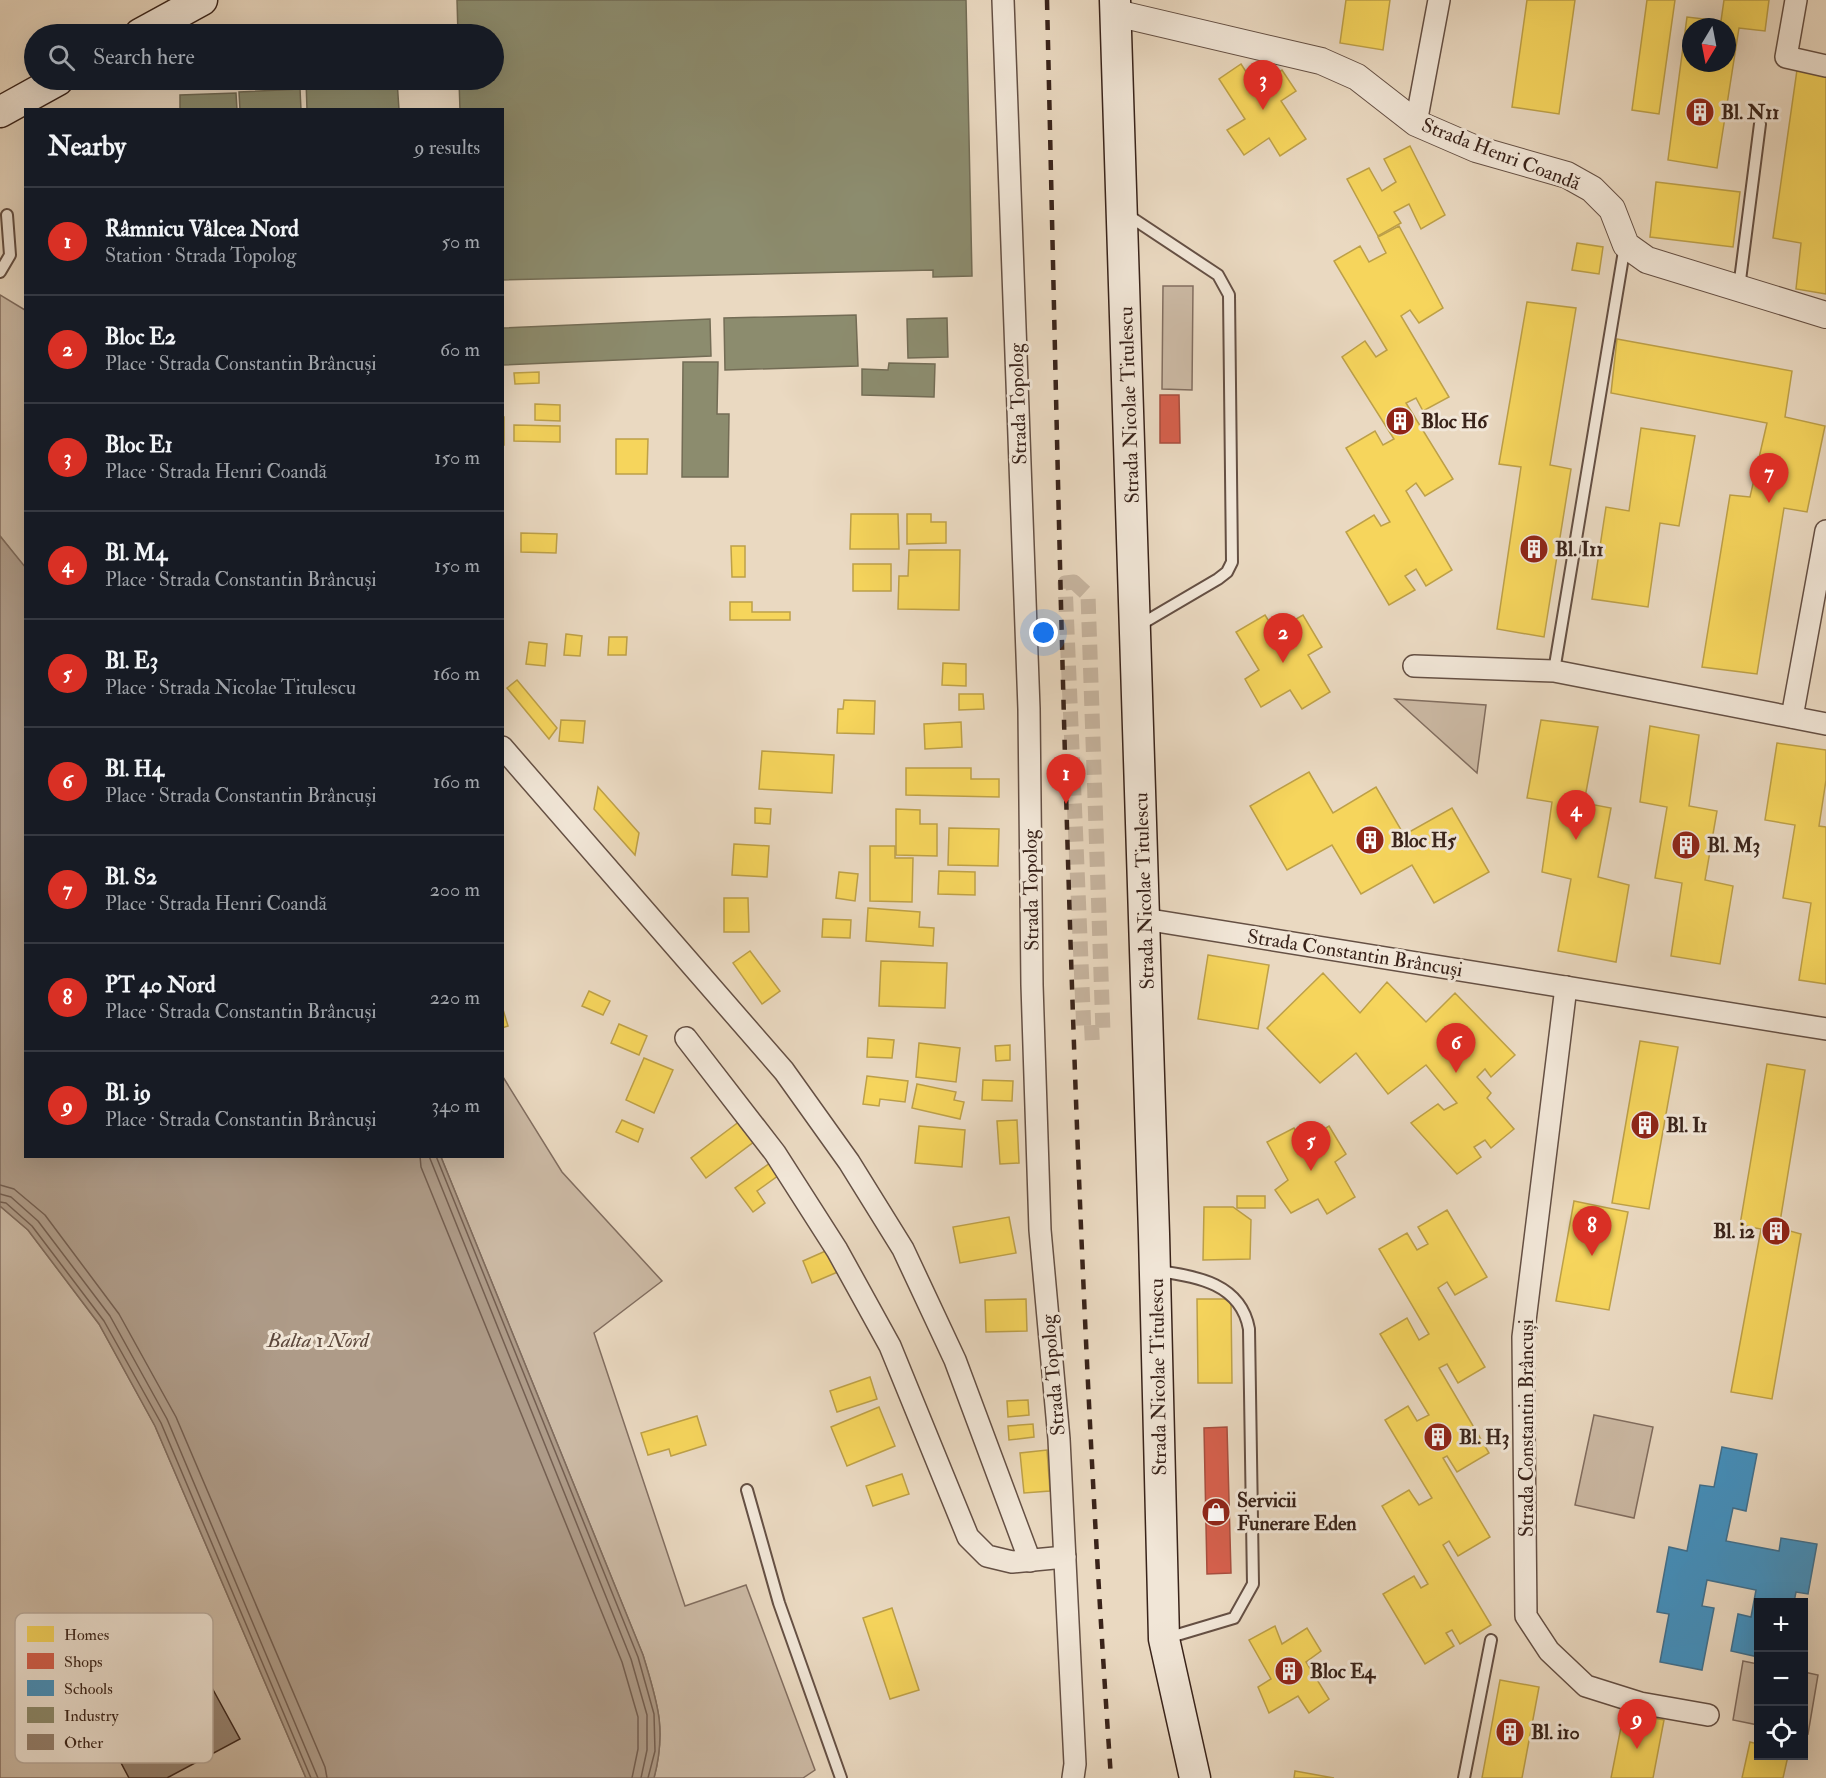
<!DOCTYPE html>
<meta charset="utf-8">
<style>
body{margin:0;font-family:"IM FELL Double Pica",serif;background:#242831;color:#f1f3f6}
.controls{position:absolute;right:18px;bottom:18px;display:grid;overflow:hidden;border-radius:0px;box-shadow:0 6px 24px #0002}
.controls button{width:54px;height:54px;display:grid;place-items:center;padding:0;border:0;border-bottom:2px solid #363941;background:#171b24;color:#f1f3f6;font:30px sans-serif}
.compass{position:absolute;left:1682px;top:18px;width:54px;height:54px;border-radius:50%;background:#171b24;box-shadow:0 6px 24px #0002;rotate:190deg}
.you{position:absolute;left:1044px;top:633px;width:21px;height:21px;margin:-15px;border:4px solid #fff;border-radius:50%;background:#1a73e8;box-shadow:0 0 0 9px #1a73e833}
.badge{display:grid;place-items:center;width:39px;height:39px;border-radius:50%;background:#d93025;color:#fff;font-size:20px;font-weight:700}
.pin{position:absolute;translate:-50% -50px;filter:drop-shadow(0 2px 3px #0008)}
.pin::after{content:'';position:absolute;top:32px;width:21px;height:18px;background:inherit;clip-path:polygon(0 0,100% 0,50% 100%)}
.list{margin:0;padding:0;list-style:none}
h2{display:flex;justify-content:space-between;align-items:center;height:78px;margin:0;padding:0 24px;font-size:26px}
h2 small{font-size:20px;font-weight:400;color:#9ea1a6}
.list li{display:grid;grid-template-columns:39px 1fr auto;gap:18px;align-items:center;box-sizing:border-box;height:108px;padding:0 24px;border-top:2px solid #363941}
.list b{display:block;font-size:22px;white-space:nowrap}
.list p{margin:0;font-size:20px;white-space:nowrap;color:#9ea1a6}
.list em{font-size:20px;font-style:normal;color:#9ea1a6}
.icon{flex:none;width:33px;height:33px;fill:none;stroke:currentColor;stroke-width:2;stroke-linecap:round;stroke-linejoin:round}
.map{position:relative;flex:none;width:1826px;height:1778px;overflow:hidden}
.search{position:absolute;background:#171b24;box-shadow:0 6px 24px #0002;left:24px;top:24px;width:480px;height:66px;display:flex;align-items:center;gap:15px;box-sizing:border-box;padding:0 21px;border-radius:33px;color:#9ea1a6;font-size:22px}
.panel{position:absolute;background:#171b24;box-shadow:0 6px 24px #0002;left:24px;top:108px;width:480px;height:1050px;border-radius:0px}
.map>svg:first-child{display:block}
</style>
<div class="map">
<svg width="1826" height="1778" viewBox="0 0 1826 1778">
<rect width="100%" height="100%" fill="#ead9c1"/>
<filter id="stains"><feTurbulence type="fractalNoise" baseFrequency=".00333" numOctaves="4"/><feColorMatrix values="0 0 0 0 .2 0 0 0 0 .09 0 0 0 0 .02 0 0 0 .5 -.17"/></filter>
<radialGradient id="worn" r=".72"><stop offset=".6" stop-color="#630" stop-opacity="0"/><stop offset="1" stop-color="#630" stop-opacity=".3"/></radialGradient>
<g fill="#ccbaa5" stroke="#826e60" stroke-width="1.5">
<path d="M1163 286H1193L1192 390 1162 389Z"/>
<path d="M0 295 25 310V568L0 536Z"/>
<path d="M1395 699 1486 705 1477 773Z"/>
<path d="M503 1077 562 1172 662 1281 594 1333 685 1606 746 1585 815 1770 803 1778H654C667 1728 657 1702 643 1655L441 1157 502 1156Z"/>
<path d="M0 1206 28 1230 99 1324 155 1426 306 1778H0Z"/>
<path d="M1594 1415 1653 1427 1634 1518 1575 1505Z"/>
<path d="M1743 1661 1758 1664V1725L1733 1720Z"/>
<path d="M1804 1672 1818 1675 1808 1734 1804 1733Z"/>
</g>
<path fill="#ae9b88" stroke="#7f6b5c" stroke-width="1.5" d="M0 536 26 568V1156L441 1157 643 1655C657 1702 667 1728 654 1778H306L155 1426 99 1324 28 1230 0 1206Z"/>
<g fill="#f6d55c" stroke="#bda048" stroke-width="1.5" fill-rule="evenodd">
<path d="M1346 0H1390L1383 50 1340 43Z"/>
<path d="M1527 0H1575L1559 114 1512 107Z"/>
<path d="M1647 0H1675L1659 114 1632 110Z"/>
<path d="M1724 0H1769L1765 31 1739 28 1717 168 1668 160 1687 17 1721 21ZM1691 27H1727V63H1691Z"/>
<path d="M1241 64 1256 87 1282 70 1296 91 1281 101 1306 139 1280 156 1269 138 1244 155 1227 130 1245 119 1219 79Z"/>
<path d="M1797 70 1826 76V294L1796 289 1801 243 1773 238Z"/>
<path d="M1410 146 1445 215 1421 229 1409 204 1394 212 1401 223 1378 236 1347 179 1369 168 1382 191 1396 182 1384 159Z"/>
<path d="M1656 182 1740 192 1733 247 1650 237Z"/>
<path d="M1399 226 1443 308 1419 323 1410 310 1401 316 1449 397 1423 411 1416 398 1406 403 1453 479 1425 496 1416 483 1406 491 1452 570 1426 586 1416 569 1405 576 1415 590 1389 605 1346 532 1374 515 1381 526 1390 522 1346 448 1375 431 1383 445 1394 439 1342 357 1365 341 1376 357 1387 350 1334 261 1360 246 1369 262 1386 253 1378 237Z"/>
<path d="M1577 243 1603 247 1599 274 1572 270Z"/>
<path d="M1527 302 1576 308 1550 465 1571 469 1544 637 1497 629 1521 467 1499 464Z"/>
<path d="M1617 339 1792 371 1785 417 1825 426 1807 512 1784 508 1757 674 1702 667 1730 495 1750 497 1767 423 1611 393Z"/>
<path d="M539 372V383L515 384 514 373Z"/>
<path d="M535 404 560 405V421L535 420Z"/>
<rect x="502" y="417" width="2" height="28"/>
<path d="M514 425 560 426V442L514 441Z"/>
<path d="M1641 428 1695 436 1679 526 1660 523 1648 607 1592 599 1606 507 1629 511Z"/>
<path d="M616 439H648L647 474H616Z"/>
<path d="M851 514H898L899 549H850Z"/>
<path d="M907 514H931V522H946V543L907 544Z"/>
<path d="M521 533 557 534 556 553 521 552Z"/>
<path d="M731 546H745V577H732Z"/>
<path d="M909 550H960L959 610 898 609 899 576H908Z"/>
<rect x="853" y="564" width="38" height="27"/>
<path d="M730 602H752V612H790V620H730Z"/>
<path d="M1265 615 1275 631 1303 615 1322 647 1308 655 1330 692 1302 709 1290 690 1261 707 1245 679 1259 670 1236 632Z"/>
<path d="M566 634 582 636 580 656 564 655Z"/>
<path d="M609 637H627L626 655H608Z"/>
<path d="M529 642 547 644 545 666 526 664Z"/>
<path d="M943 663 966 664V686L942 685Z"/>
<path d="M517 680 557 728 549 739 507 688Z"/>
<path d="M959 694H983L984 709 959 710Z"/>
<path d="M844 700 875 701 874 734 837 733 838 709H843Z"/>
<path d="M561 720 585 721 583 743 559 741Z"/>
<path d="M1541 720 1598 727 1584 803 1611 808 1598 877 1629 885 1616 962 1558 951 1571 879 1542 872 1552 802 1527 798Z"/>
<path d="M961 722 962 747 925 749 924 724Z"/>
<path d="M1650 726 1699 735 1689 806 1717 811 1705 880 1733 886 1720 964 1671 956 1682 883 1655 878 1667 807 1640 802Z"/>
<path d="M1777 743 1826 750V780L1819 826 1826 827V984L1799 980 1811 903 1783 898 1795 825 1765 820Z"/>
<path d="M762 751 834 755 832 793 759 789Z"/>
<path d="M906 768H971V779H999V797L906 795Z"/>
<path d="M1309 772 1333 813 1376 787 1404 835 1452 808 1489 872 1434 903 1412 865 1361 894 1332 845 1287 870 1250 806Z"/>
<path d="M598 787 639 833 635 855 594 809Z"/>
<path d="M755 808 771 809 770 824 755 823Z"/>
<path d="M896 809 920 810V824H937V856L896 855Z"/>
<path d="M949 828 999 829 998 866 948 865Z"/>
<path d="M734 844 769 846 767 877 732 875Z"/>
<path d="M870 846H895V858H913L912 902 870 901Z"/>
<path d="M939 871 975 872V895L938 894Z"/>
<path d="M839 872 858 874 855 901 836 898Z"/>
<path d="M724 898H748L749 932H724Z"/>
<path d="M868 908 920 912 919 927 934 928 933 946 866 941Z"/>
<path d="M823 919 851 920 850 938 822 937Z"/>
<path d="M750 951 780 991 762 1004 733 963Z"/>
<path d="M1208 955 1269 965 1258 1029 1198 1019Z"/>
<path d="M881 961 947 963 945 1008 879 1006Z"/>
<path d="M1323 973 1360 1013 1387 982 1426 1022 1455 993 1515 1055 1491 1077 1485 1069 1477 1077 1491 1093 1487 1098 1514 1129 1491 1148 1485 1140 1474 1147 1481 1157 1457 1174 1411 1123 1438 1104 1444 1110 1457 1103 1426 1065 1388 1094 1356 1053 1320 1083 1267 1028Z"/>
<path d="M589 991 610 1001 603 1015 582 1006Z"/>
<path d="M502 1006 508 1026 502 1028Z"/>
<path d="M619 1024 647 1036 639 1055 611 1043Z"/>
<path d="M868 1038 894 1040 892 1058 867 1057Z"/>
<path d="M1640 1041 1678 1047 1649 1209 1612 1203Z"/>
<path d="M919 1043 960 1048 956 1082 916 1077Z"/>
<path d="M1010 1045V1060L996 1061 995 1046Z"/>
<path d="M644 1058 673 1070 654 1113 626 1100Z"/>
<path d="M1767 1064 1805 1070 1779 1228 1801 1234 1772 1399 1731 1392 1761 1229 1740 1225Z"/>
<path d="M867 1076 908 1081 905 1102 880 1099 879 1106 863 1104Z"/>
<path d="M983 1080 1013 1081 1012 1101 982 1100Z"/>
<path d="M917 1084 956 1092 954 1100 964 1102 960 1119 912 1108Z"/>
<path d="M622 1120 643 1129 638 1142 616 1132Z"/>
<path d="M1017 1120 1019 1163 1000 1164 997 1121Z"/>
<path d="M740 1121 755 1141 706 1178 691 1158Z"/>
<path d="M919 1126 965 1130 962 1167 915 1163Z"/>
<path d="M1329 1126 1346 1154 1335 1162 1355 1197 1327 1214 1318 1199 1291 1213 1275 1190 1288 1180 1267 1142 1294 1128 1304 1142Z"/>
<path d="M770 1163 779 1175 757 1191 765 1203 753 1212 735 1188Z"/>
<rect x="1237" y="1196" width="28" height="12"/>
<path d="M1574 1201 1628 1212 1609 1310 1556 1301Z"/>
<path d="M1204 1207H1233L1251 1220 1250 1259 1203 1260Z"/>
<path d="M1447 1210 1487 1277 1455 1295 1447 1282 1438 1288 1485 1367 1458 1383 1447 1364 1439 1368 1489 1453 1457 1472 1447 1456 1443 1458 1490 1537 1458 1556 1449 1541 1443 1545 1491 1625 1460 1644 1452 1630 1446 1633 1454 1646 1425 1664 1383 1594 1414 1576 1421 1588 1428 1584 1382 1506 1409 1490 1419 1505 1432 1498 1385 1420 1408 1406 1417 1421 1429 1415 1380 1334 1407 1318 1419 1340 1429 1334 1379 1249 1407 1233 1417 1250 1428 1244 1418 1227Z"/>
<path d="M1009 1217 1016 1253 960 1263 953 1227Z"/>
<path d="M830 1249 840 1271 812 1283 803 1261Z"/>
<path d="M1026 1299 1027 1331 986 1332 985 1300Z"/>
<path d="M1197 1299H1231L1232 1383H1198Z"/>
<path d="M870 1377 877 1399 837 1412 830 1391Z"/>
<path d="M1028 1400 1029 1415 1008 1417 1007 1401Z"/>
<path d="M879 1407 895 1446 847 1466 831 1427Z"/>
<path d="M697 1416 706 1445 671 1456 669 1449 648 1455 641 1433Z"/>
<path d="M1033 1424 1034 1437 1009 1440 1008 1426Z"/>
<path d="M1047 1450 1050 1491 1024 1493 1020 1453Z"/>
<path d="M902 1474 909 1494 873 1506 866 1486Z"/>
<path d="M892 1608 919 1690 890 1699 863 1618Z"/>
<path d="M1275 1626 1282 1644 1307 1628 1321 1651 1306 1662 1329 1699 1309 1713 1298 1696 1269 1713 1258 1687 1271 1679 1249 1640Z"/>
<path d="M1500 1680 1539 1687 1522 1778H1482Z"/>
<path d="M1624 1712 1664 1720 1653 1778H1611Z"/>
<path d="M1750 1742 1758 1744V1756H1788L1783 1778H1742Z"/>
<path d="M1295 1771 1334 1778H1294Z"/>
</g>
<g fill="#d6604d" stroke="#a74e3e" stroke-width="1.5">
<path d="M1160 395H1179L1180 443H1160Z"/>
<path d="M1227 1427 1231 1573 1207 1574 1204 1428Z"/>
</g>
<path fill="#4393c3" stroke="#407190" stroke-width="1.5" d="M1722 1447 1757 1454 1746 1511 1733 1508 1726 1541 1779 1551 1781 1538 1817 1544 1808 1594 1796 1592 1794 1602H1758V1657L1731 1651 1738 1614 1751 1617 1756 1590 1707 1580 1702 1606 1714 1608 1702 1670 1660 1662 1669 1614 1657 1612 1669 1547 1687 1551 1700 1485 1714 1487Z"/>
<g fill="#8c8c6e" stroke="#736c55" stroke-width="1.5">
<path d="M457 0H966L972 276 933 277V270L502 280V110H460L459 80H494V34H458Z"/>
<path d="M306 80H397L399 110H307Z"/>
<path d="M300 89 301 110H240L239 92Z"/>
<path d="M236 93 237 110H180V95Z"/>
<path d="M856 315 858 366 725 370 724 318Z"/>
<path d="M947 318 948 357 908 358 907 319Z"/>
<path d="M710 319 711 356 502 365V328Z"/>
<path d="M683 362H718L717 414H729L728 477H682Z"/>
<path d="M889 363 935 364 934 397 862 395V369L888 370Z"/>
</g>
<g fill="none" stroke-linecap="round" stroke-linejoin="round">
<g stroke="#745f51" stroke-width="1.5">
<path d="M420 1156 421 1167 622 1662 638 1717V1749L632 1778"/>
<path d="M429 1156 631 1659 647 1715V1750L641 1778"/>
<path d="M436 1156 638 1657 654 1714 655 1751 648 1778"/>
<path d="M0 1185 14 1189 45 1215 119 1314 176 1417 325 1767 327 1778"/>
<path d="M0 1194 11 1197 38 1221 110 1316 167 1419 318 1778"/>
<path d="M0 1202 6 1203 32 1226 104 1321 161 1423 311 1778"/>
</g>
</g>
<path fill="#958271" stroke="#39231a" stroke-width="1.5" d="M211 1686 240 1739 167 1778H129L109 1740Z"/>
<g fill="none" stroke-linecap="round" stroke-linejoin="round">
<path stroke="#c7b5a0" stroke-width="15" stroke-dasharray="15 8" stroke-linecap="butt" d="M1074 582 1088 595 1103 1032 1084 1033 1065 583Z"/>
<g stroke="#655044" stroke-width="14">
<g id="service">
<path d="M1126 214 1218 275 1229 295 1232 562 1227 572 1218 579 1138 626"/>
<path d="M0 272 10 255 7 215"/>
<path d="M1739 288 1760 124"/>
<path d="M1554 671 1625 245"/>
<path d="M1158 1271C1197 1276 1241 1284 1249 1329L1253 1584 1234 1618 1167 1638"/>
<path d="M747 1490 779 1603 841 1778"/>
<path d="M1464 1778 1491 1640"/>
</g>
</g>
<g stroke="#655044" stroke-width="24">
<g id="minor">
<path d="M1003 0 1029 709 1032 985 1040 1230 1059 1439 1075 1764 1073 1778"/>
<path d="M1796 0 1786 57 1826 66"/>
<path d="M1416 123 1439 0"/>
<path d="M1414 666 1554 671 1826 724"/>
<path d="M1792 717 1826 531"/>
<path d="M502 747 784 1071 849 1162 903 1249 955 1360 1030 1561"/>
<path d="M1144 919 1826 1029"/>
<path d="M1566 987 1523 1337 1526 1616 1549 1651 1586 1686 1640 1703 1708 1715"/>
<path d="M686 1038 775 1153 837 1250 890 1346 968 1537 987 1556 1012 1562 1065 1557"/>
</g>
</g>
<g stroke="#655044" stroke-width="28">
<path id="tertiary" d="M1116 13 1321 61 1357 77 1416 123 1476 149 1567 175 1592 189 1612 209 1626 245 1647 260 1826 315"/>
</g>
<g stroke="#39231a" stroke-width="33">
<g id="secondary">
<path d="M1115 0 1154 1234 1164 1639 1195 1778"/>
<path d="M140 34 202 0"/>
<path d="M0 112 58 80"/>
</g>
</g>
<use href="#service" stroke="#f1e6d7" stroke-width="10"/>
<use href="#minor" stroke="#f1e6d7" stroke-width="21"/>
<use href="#tertiary" stroke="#f1e6d7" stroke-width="26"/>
<use href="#secondary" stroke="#f1e6d7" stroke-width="30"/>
<path stroke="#39231a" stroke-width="4.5" stroke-dasharray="10 10" stroke-linecap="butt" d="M1047 0C1061 593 1070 1186 1111 1778"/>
</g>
<defs>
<g id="building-disc" transform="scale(1.5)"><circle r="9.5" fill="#8f2418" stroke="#f1e6d7"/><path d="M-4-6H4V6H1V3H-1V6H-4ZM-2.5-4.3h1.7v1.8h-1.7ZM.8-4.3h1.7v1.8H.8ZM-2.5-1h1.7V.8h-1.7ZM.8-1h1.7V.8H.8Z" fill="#fff"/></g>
<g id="shop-disc" transform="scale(1.5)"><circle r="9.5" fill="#8f2418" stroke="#f1e6d7"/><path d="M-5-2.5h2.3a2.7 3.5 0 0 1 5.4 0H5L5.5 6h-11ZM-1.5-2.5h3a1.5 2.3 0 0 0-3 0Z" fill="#fff"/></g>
</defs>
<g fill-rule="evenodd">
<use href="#building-disc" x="1700" y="112"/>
<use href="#building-disc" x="1400" y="421"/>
<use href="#building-disc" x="1534" y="549"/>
<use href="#building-disc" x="1370" y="840"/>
<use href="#building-disc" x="1686" y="845"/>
<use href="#building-disc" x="1645" y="1125"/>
<use href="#building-disc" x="1776" y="1231"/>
<use href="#building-disc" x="1438" y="1437"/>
<use href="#shop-disc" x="1216" y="1512"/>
<use href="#building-disc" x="1289" y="1671"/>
<use href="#building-disc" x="1510" y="1732"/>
</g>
<g text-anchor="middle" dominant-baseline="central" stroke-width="6" stroke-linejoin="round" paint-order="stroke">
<g font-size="20" font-weight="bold" fill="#39231a" stroke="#f1e6d7" text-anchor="start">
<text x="1721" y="112">Bl. N11</text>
<text x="1421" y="421">Bloc H6</text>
<text x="1555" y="549">Bl. I11</text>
<text x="1391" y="840">Bloc H5</text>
<text x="1707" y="845">Bl. M3</text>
<text x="1666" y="1125">Bl. I1</text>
<text x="1755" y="1231" text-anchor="end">Bl. i2</text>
<text x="1459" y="1437">Bl. H3</text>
<text x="1237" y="1500">Servicii<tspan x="1237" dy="23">Funerare Eden</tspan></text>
<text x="1310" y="1671">Bloc E4</text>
<text x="1531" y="1732">Bl. i10</text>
</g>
<g font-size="20" fill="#39231a" stroke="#f1e6d7">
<text transform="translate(1501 154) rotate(21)">Strada Henri Coandă</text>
<text transform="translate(1018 404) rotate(-92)">Strada Topolog</text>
<text transform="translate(1129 405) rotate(-92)">Strada Nicolae Titulescu</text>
<text transform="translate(1031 890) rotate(-91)">Strada Topolog</text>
<text transform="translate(1144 891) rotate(-92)">Strada Nicolae Titulescu</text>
<text transform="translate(1355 953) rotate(9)">Strada Constantin Brâncuși</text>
<text transform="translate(1053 1375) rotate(-95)">Strada Topolog</text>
<text transform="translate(1158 1377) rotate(-91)">Strada Nicolae Titulescu</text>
<text transform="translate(1526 1428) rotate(-90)">Strada Constantin Brâncuși</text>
</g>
<g font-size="21" font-style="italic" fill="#5c473b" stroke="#f1e6d7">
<text x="318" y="1340">Balta 1 Nord</text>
</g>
</g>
<rect x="15" y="1613" width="198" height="150" rx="9" fill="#f1e6d7" stroke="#baac9e" stroke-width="1.5"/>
<rect x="27" y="1626" width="27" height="16" fill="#f6d55c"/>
<rect x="27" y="1653" width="27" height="16" fill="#d6604d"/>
<rect x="27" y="1680" width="27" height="16" fill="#4393c3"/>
<rect x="27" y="1707" width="27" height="16" fill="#8c8c6e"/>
<rect x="27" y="1734" width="27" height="16" fill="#958271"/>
<g font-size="16" fill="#39231a">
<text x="64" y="1640">Homes</text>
<text x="64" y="1667">Shops</text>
<text x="64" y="1694">Schools</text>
<text x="64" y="1721">Industry</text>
<text x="64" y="1748">Other</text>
</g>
<rect width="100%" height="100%" filter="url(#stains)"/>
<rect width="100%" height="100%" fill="url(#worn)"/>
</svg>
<div class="controls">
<button>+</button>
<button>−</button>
<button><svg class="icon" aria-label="locate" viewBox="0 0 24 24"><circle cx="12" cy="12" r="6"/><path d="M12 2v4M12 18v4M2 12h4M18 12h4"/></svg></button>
</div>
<svg class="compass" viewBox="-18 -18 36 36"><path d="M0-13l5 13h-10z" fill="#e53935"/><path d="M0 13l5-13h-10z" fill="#9ea1a6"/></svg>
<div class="you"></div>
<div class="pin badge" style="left:1066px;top:804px">1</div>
<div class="pin badge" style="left:1283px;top:663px">2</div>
<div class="pin badge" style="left:1263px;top:110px">3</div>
<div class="pin badge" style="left:1576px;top:840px">4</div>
<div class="pin badge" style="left:1311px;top:1171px">5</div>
<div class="pin badge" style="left:1456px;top:1073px">6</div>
<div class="pin badge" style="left:1769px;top:503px">7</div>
<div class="pin badge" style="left:1592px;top:1256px">8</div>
<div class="pin badge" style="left:1637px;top:1749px">9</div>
<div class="search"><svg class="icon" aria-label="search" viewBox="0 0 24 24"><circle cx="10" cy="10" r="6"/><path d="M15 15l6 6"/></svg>Search here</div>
<section class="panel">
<h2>Nearby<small>9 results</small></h2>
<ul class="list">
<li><span class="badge">1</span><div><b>Râmnicu Vâlcea Nord</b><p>Station · Strada Topolog</p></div><em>50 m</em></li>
<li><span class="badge">2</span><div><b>Bloc E2</b><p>Place · Strada Constantin Brâncuși</p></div><em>60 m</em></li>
<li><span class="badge">3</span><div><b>Bloc E1</b><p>Place · Strada Henri Coandă</p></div><em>150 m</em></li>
<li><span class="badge">4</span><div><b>Bl. M4</b><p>Place · Strada Constantin Brâncuși</p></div><em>150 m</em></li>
<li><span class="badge">5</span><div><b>Bl. E3</b><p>Place · Strada Nicolae Titulescu</p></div><em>160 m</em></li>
<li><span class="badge">6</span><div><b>Bl. H4</b><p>Place · Strada Constantin Brâncuși</p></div><em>160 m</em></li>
<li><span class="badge">7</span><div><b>Bl. S2</b><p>Place · Strada Henri Coandă</p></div><em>200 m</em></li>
<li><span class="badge">8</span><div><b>PT 40 Nord</b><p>Place · Strada Constantin Brâncuși</p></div><em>220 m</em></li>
<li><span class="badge">9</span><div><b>Bl. i9</b><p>Place · Strada Constantin Brâncuși</p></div><em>340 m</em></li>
</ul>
</section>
</div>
